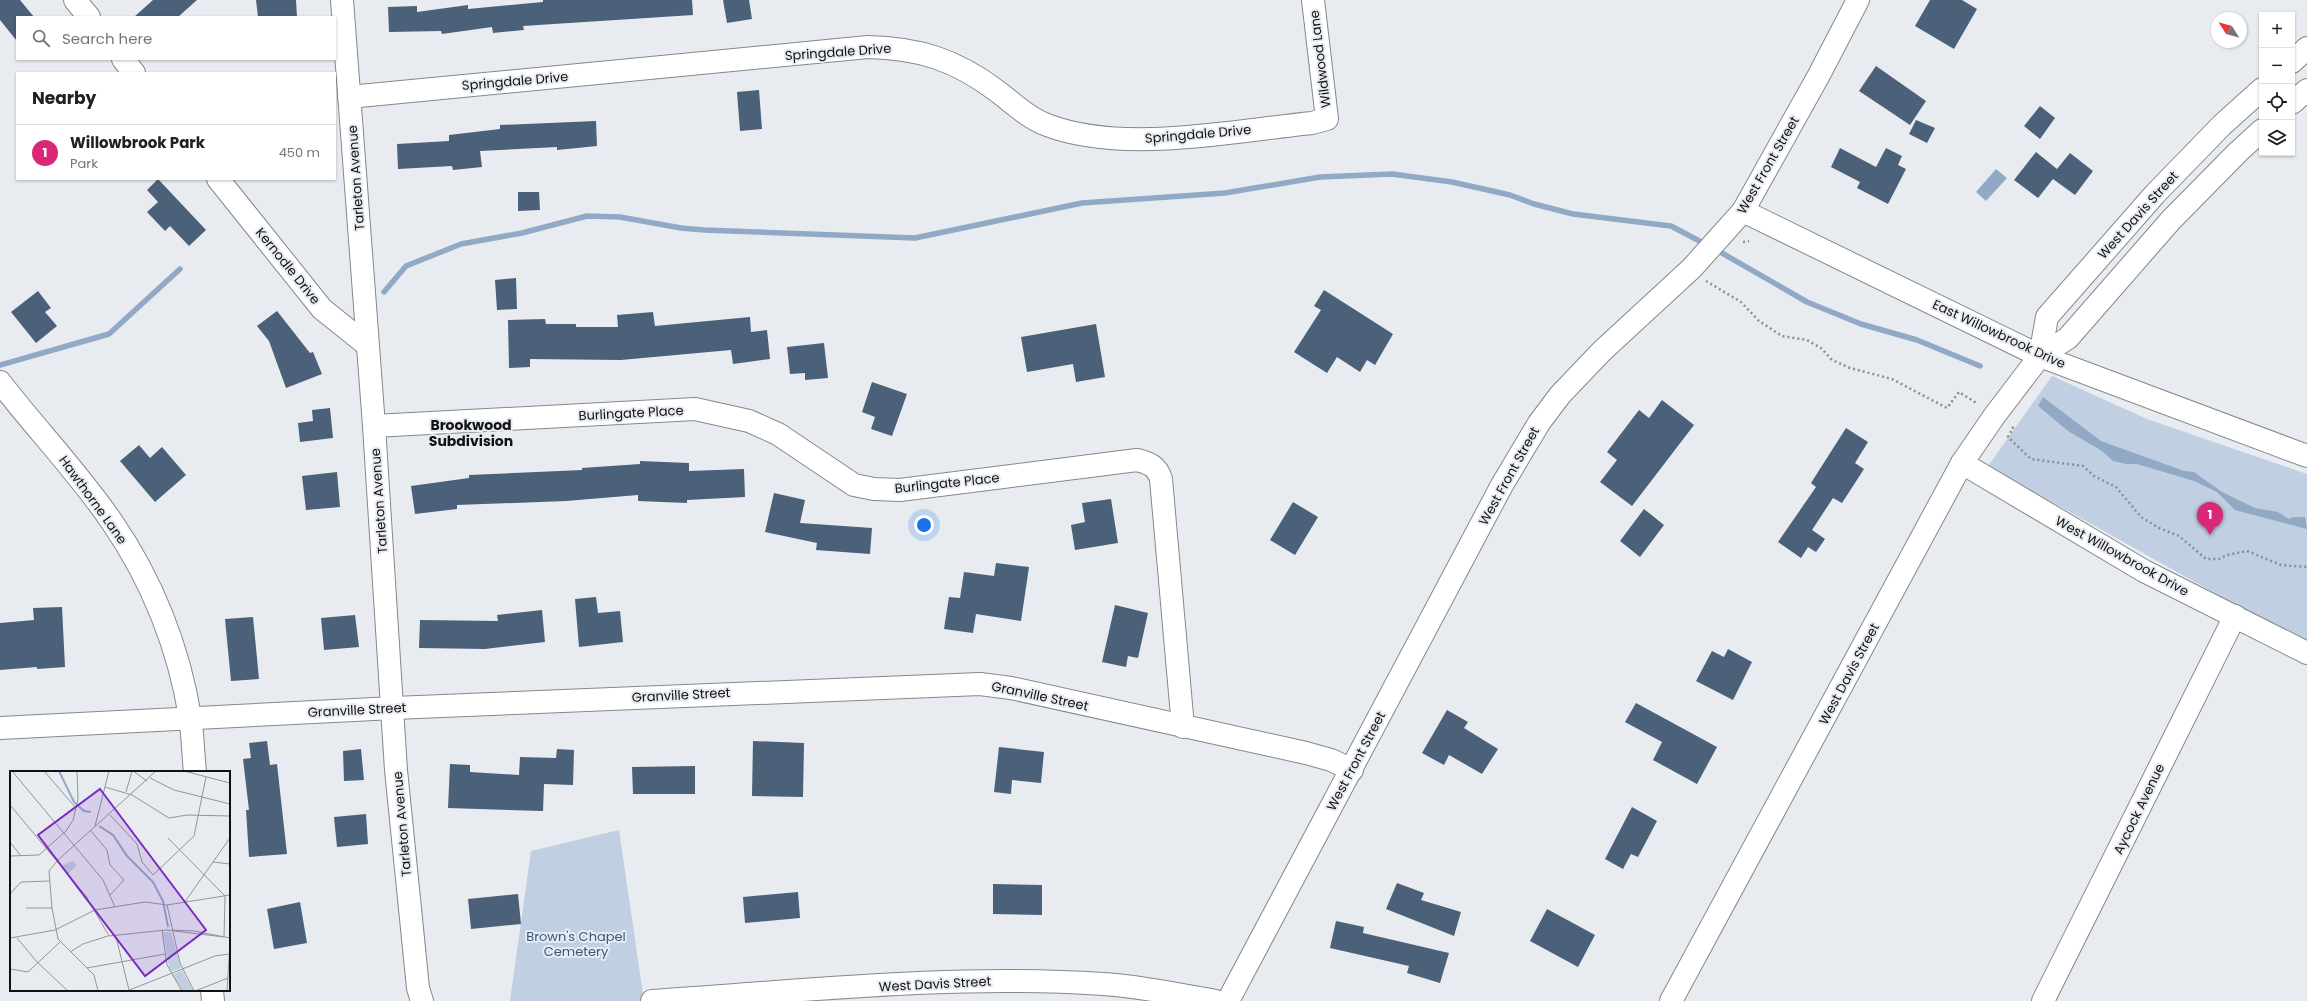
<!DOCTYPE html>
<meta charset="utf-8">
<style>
body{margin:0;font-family:Poppins,sans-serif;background:#f2f2f2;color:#202124}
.controls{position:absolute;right:12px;top:12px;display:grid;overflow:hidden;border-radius:0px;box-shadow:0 1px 3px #0004}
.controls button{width:36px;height:36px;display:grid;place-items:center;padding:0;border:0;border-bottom:1px solid #e0e0e0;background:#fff;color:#202124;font:20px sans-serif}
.compass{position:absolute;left:2211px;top:12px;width:36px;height:36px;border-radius:50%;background:#fff;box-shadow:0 1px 3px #0004;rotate:307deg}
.you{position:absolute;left:924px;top:525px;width:14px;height:14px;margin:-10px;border:3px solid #fff;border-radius:50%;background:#1a73e8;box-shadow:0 0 0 6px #1a73e833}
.badge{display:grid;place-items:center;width:26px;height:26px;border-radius:50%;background:#db2777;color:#fff;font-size:13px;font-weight:700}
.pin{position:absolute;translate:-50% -33px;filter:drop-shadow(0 1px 2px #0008)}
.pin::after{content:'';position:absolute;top:21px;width:14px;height:12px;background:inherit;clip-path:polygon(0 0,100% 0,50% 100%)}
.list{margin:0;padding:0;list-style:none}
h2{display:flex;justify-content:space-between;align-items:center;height:52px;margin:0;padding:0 16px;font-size:17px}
h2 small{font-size:13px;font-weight:400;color:#757577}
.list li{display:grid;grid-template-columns:26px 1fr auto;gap:12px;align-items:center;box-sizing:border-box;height:56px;padding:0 16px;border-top:1px solid #e0e0e0}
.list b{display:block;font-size:15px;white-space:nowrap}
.list p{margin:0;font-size:13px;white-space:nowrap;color:#757577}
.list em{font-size:13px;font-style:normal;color:#757577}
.icon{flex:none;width:22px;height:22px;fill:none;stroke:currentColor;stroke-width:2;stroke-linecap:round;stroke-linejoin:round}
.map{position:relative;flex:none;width:2307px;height:1001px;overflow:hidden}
.search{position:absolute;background:#fff;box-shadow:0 1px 3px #0004;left:16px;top:16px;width:320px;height:44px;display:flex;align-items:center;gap:10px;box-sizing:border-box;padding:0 14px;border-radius:0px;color:#757577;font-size:15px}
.panel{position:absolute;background:#fff;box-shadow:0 1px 3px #0004;left:16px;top:72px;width:320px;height:108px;border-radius:0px}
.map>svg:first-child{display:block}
</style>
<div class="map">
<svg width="2307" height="1001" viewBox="0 0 2307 1001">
<rect width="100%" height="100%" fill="#e8ecf1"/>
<g fill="#c0cfe1">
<path d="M2052 376 2147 419 2307 474V645L1988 466Z"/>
<path d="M619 830 644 1001H510L531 851Z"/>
</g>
<g fill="#92a9c5">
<path d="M1996 169 2007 178 1986 201 1976 192Z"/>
<path d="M2043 397 2101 441 2184 471 2194 472 2222 492 2255 508 2278 512 2289 519 2293 517H2305L2307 529 2235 510 2217 492 2194 481 2137 464H2126L2113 461 2102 451 2068 431 2038 406Z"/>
</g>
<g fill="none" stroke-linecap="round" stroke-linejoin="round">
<g stroke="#92a9c5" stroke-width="5.5">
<path d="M1715 249 1807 302 1861 324 1917 340 1980 366"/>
<path d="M384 292 406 266 461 244 522 233 587 216 620 217 681 228 704 230 915 238 1082 203 1225 193 1320 177 1392 174 1452 182 1510 195 1534 204 1573 214 1671 226 1707 245"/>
<path d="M0 365 109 334 180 269"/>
</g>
</g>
<g fill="#4b6079">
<path d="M0 0H20L34 17H17V41L0 20Z"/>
<path d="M153 0H197L178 17H134Z"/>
<path d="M256 0H296L297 17H258Z"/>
<path d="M543 0H692L693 15 523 26 524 30 493 33 492 27 442 34 441 31 389 32 388 7 417 6V12L468 5V9L543 2Z"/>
<path d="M723 0H749L752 19 727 23Z"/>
<path d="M1930 0H1962L1977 9 1954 49 1915 26Z"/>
<path d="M1876 66 1926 101 1910 125 1859 91Z"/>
<path d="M759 90 762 129 740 131 737 92Z"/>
<path d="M2040 106 2055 118 2040 139 2024 126Z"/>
<path d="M1916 120 1935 128 1927 143 1909 134Z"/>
<path d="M596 121 597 146 557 150V147L480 151 482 167 453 170 452 166 398 169 397 144 449 141V135L500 129V125Z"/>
<path d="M1840 148 1876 167 1886 148 1902 156 1898 165 1906 169 1888 204 1857 188 1860 182 1831 167Z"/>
<path d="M2036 152 2057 169 2070 153 2093 171 2075 195 2053 179 2038 198 2014 180Z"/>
<path d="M158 179 206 230 189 246 170 226 165 231 147 212 158 202 147 190Z"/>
<path d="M518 192H539L540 210 518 211Z"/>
<path d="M516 278 517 309 497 310 495 280Z"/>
<path d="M1324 290 1393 334 1375 365 1367 360 1360 372 1337 357 1327 373 1294 352 1321 310 1314 306Z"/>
<path d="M38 291 51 308 45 312 57 326 36 343 11 312Z"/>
<path d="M277 311 310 353 313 352 322 374 286 388 269 341 257 326Z"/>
<path d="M653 312 655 326 750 317 751 332 767 330 770 359 733 364 731 350 621 360 530 359V367L509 368 508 320 545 319 546 324H576V327H618L617 315Z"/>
<path d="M1096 324 1105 377 1076 382 1073 364 1027 372 1021 337Z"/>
<path d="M824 343 828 378 805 380V373L790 374 787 347Z"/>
<path d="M872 382 907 394 892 436 871 429 875 417 862 412Z"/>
<path d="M1662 400 1694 425 1632 506 1600 482 1617 460 1607 452 1639 410 1649 418Z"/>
<path d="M330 408 333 438 300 442 298 423 313 421 312 410Z"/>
<path d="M1846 428 1868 442 1855 463 1864 469 1842 503 1833 498 1812 530 1825 539 1816 552 1808 547 1801 558 1778 542 1816 487 1811 483Z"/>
<path d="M139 445 150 458 162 447 186 475 155 502 120 461Z"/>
<path d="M640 461 689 463V471L744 469 745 497 687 500V503L638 501V495L566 501 457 505V509L415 514 411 486 469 478V475L582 470V468L640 464Z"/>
<path d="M337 472 340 507 306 510 302 476Z"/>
<path d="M774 493 805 500 800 523 872 528 870 554 816 550 817 543 765 532Z"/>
<path d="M1111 499 1118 543 1075 550 1071 525 1085 522 1082 503Z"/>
<path d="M1293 502 1318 517 1295 555 1270 540Z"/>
<path d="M1644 509 1664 525 1640 557 1620 541Z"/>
<path d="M996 563 1029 567 1021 621 976 614 973 633 944 629 949 597 960 598 964 572 994 576Z"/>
<path d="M596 597 598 613 620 611 623 642 579 647 575 599Z"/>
<path d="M1115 605 1148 613 1138 658 1128 656 1126 667 1102 662Z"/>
<path d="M62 607 65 667 37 669V667L0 670V623L34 620 33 608Z"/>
<path d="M542 610 545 642 485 649 419 648 420 620 498 621 497 615Z"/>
<path d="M355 615 359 647 324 650 321 618Z"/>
<path d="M253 617 259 679 231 681 225 619Z"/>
<path d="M1728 649 1752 662 1733 700 1696 681 1712 651 1724 657Z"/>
<path d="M1636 703 1717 747 1697 784 1653 760 1662 742 1625 722Z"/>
<path d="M1447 710 1468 722 1464 728 1498 749 1482 774 1449 755 1444 765 1422 753Z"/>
<path d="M267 741 270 765 277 764 287 854 249 857 246 810H249L243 759 251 758 249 743Z"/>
<path d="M753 741 804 743 803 797 752 796Z"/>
<path d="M999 747 1044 752 1041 783 1012 780 1011 794 994 792Z"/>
<path d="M361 749 364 780 344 781 343 751Z"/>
<path d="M557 749 574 750 573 785 544 784 543 811 448 808 450 764 470 765V772L519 775 520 757 556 758Z"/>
<path d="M695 766V794H633L632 767Z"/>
<path d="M1632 807 1657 821 1638 857 1631 854 1623 869 1605 859Z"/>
<path d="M366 814 368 844 337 847 334 817Z"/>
<path d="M1397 883 1424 893 1421 900 1461 912 1454 936 1386 909Z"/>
<path d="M993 884 1042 885V915L993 914Z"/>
<path d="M798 892 800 918 745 923 743 897Z"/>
<path d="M518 894 521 924 471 929 468 899Z"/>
<path d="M300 902 307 943 274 949 267 909Z"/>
<path d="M1547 909 1595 935 1578 967 1530 941Z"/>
<path d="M1336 921 1364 927 1363 933 1449 953 1440 983 1407 973 1409 966 1330 948Z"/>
</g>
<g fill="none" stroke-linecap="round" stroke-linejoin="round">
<g stroke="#84888c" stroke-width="24">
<g id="minor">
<path d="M75 0 89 17"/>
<path d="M342 0 374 426 396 770 418 988 422 1001"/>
<path d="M123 59 134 73"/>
<path d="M2292 62 2307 48"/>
<path d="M349 97 868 47C919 48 956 60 997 91 1013 103 1028 118 1047 125 1123 154 1232 131 1312 123L1327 119 1313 0"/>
<path d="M2292 103 2307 90"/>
<path d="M218 179 322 309 367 345"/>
<path d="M1743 211 2040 356 2307 456"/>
<path d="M2040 356 2047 317 2155 194 2222 125 2262 89"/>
<path d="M0 382C36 429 78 472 112 522 152 580 179 648 190 717 193 735 193 754 195 772"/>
<path d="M374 426 695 409 749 421 778 434 854 485 874 489 900 490 1137 460C1149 463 1157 466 1161 479L1183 727"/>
<path d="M1962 463 2144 571 2307 653"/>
<path d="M0 728 394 708 980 684 1011 688 1306 753 1331 760 1352 770"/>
<path d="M212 990 213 1001"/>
<path d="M652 1001C802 991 953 974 1103 984 1140 986 1179 995 1216 1001"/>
<path d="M1228 1001 1502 485 1539 423 1560 395 1602 351 1692 268 1743 211 1819 75 1858 0"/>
<path d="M1671 1001 1962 463 1995 415 2040 356 2068 338 2171 220 2238 152 2262 130"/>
<path d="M2043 1001 2235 616"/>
</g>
</g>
<g stroke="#8b8e91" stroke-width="2.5" stroke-dasharray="2 3" stroke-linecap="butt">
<path d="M1743 242 1749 241"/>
<path d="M1706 281 1741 302 1759 321 1782 336 1807 340 1821 348 1832 360 1850 368 1892 379 1947 408 1959 392 1978 404"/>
<path d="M2012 427 2013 428 2008 437 2031 459 2083 466 2094 476 2116 487 2141 517 2159 528 2179 536 2206 559H2219L2227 555 2247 551 2281 565 2307 567"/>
</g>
<use href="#minor" stroke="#fff" stroke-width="22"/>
</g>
<g text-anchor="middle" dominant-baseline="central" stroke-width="4" stroke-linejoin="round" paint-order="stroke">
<g font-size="13" fill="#101113" stroke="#e8ecf1">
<text transform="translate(838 52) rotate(-4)">Springdale Drive</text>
<text transform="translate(1320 59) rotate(-97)">Wildwood Lane</text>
<text transform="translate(515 81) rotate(-5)">Springdale Drive</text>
<text transform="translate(1198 134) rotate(-5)">Springdale Drive</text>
<text transform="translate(1768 165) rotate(-60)">West Front Street</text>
<text transform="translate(356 178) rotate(-94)">Tarleton Avenue</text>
<text transform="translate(2138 215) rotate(-48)">West Davis Street</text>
<text transform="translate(288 266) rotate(51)">Kernodle Drive</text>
<text transform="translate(1999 334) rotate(25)">East Willowbrook Drive</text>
<text transform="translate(631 413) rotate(-3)">Burlingate Place</text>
<text transform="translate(1509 476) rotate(-61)">West Front Street</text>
<text transform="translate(947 483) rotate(-6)">Burlingate Place</text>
<text transform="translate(93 500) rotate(54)">Hawthorne Lane</text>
<text transform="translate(379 501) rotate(-94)">Tarleton Avenue</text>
<text transform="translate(2122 556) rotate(29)">West Willowbrook Drive</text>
<text transform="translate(1849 674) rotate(-62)">West Davis Street</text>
<text transform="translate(681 695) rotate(-3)">Granville Street</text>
<text transform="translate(1040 696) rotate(12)">Granville Street</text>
<text transform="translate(357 710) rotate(-3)">Granville Street</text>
<text transform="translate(1356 761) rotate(-62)">West Front Street</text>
<text transform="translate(2139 809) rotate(-64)">Aycock Avenue</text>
<text transform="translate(402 824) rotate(-95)">Tarleton Avenue</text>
<text transform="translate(935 984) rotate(-3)">West Davis Street</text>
</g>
<g font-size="13" fill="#34577f" stroke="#e8ecf1">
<text x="576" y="936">Brown's Chapel<tspan x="576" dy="15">Cemetery</tspan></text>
</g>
<g font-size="14" font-weight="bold" fill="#101113" stroke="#e8ecf1">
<text x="471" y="425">Brookwood<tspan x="471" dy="16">Subdivision</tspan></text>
</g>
</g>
<g transform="translate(10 771)">
<rect width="220" height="220" fill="#e8ecf1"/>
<path d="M62 90 67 94 58 103 51 95ZM153 161H161L171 197 160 201ZM172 199 183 220H173L162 204Z" fill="#c0cfe1"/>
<path fill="none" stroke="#92a9c5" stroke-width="2" d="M49 0 64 31 74 40 81 41M89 55 103 64 117 85 143 111 153 130 158 156"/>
<path fill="none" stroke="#929498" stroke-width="1" d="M2 0 93 109 105 136M34 0 66 37M123 0 137 10M174 0 220 12M140 7 164 19 220 33M95 16 122 24 159 47 177 44 220 45M116 21 122 0M0 34 76 125 99 165 156 159 214 166M100 44 127 73 132 91 143 104 184 65 196 6M85 55 99 0M81 60 97 79 100 94 114 109 100 124M158 67 215 125 214 166M0 71 11 85M0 85 29 84 56 60 63 49 68 28 67 0M203 91 220 93M0 123 11 111 39 110M174 132 220 67M157 134 170 192 184 220M16 137H42M152 159 157 194 172 220M162 159 184 160 220 167M106 166 119 219M0 167 45 159 85 139 135 131 157 134 220 124M7 167 27 191 58 220M60 181 73 173 98 165M77 197 155 183M0 198 18 201 50 171M88 220 84 204 48 168 42 137 39 100 48 89 146 0M117 220 205 185 219 183M185 220 218 207M217 220 220 172"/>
<path fill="#7b2cbf" fill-opacity="0.15" stroke="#7b2cbf" stroke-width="2" d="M90 18 196 159 135 205 28 64Z"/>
<rect width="220" height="220" fill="none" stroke="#101113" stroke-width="2"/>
</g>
</svg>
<div class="controls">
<button>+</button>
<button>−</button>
<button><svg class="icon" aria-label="locate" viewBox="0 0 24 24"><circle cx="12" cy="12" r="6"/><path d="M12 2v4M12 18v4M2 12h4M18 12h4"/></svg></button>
<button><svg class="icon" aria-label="layers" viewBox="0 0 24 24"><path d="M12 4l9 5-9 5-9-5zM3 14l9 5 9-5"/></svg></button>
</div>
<svg class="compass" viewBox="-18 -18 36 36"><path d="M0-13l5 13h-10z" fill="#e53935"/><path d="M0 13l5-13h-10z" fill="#757577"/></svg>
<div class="you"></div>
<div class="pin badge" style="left:2210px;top:535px">1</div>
<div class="search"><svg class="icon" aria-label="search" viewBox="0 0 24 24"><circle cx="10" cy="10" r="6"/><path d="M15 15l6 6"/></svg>Search here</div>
<section class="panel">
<h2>Nearby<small></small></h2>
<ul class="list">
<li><span class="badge">1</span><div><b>Willowbrook Park</b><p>Park</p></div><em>450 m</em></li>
</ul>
</section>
</div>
